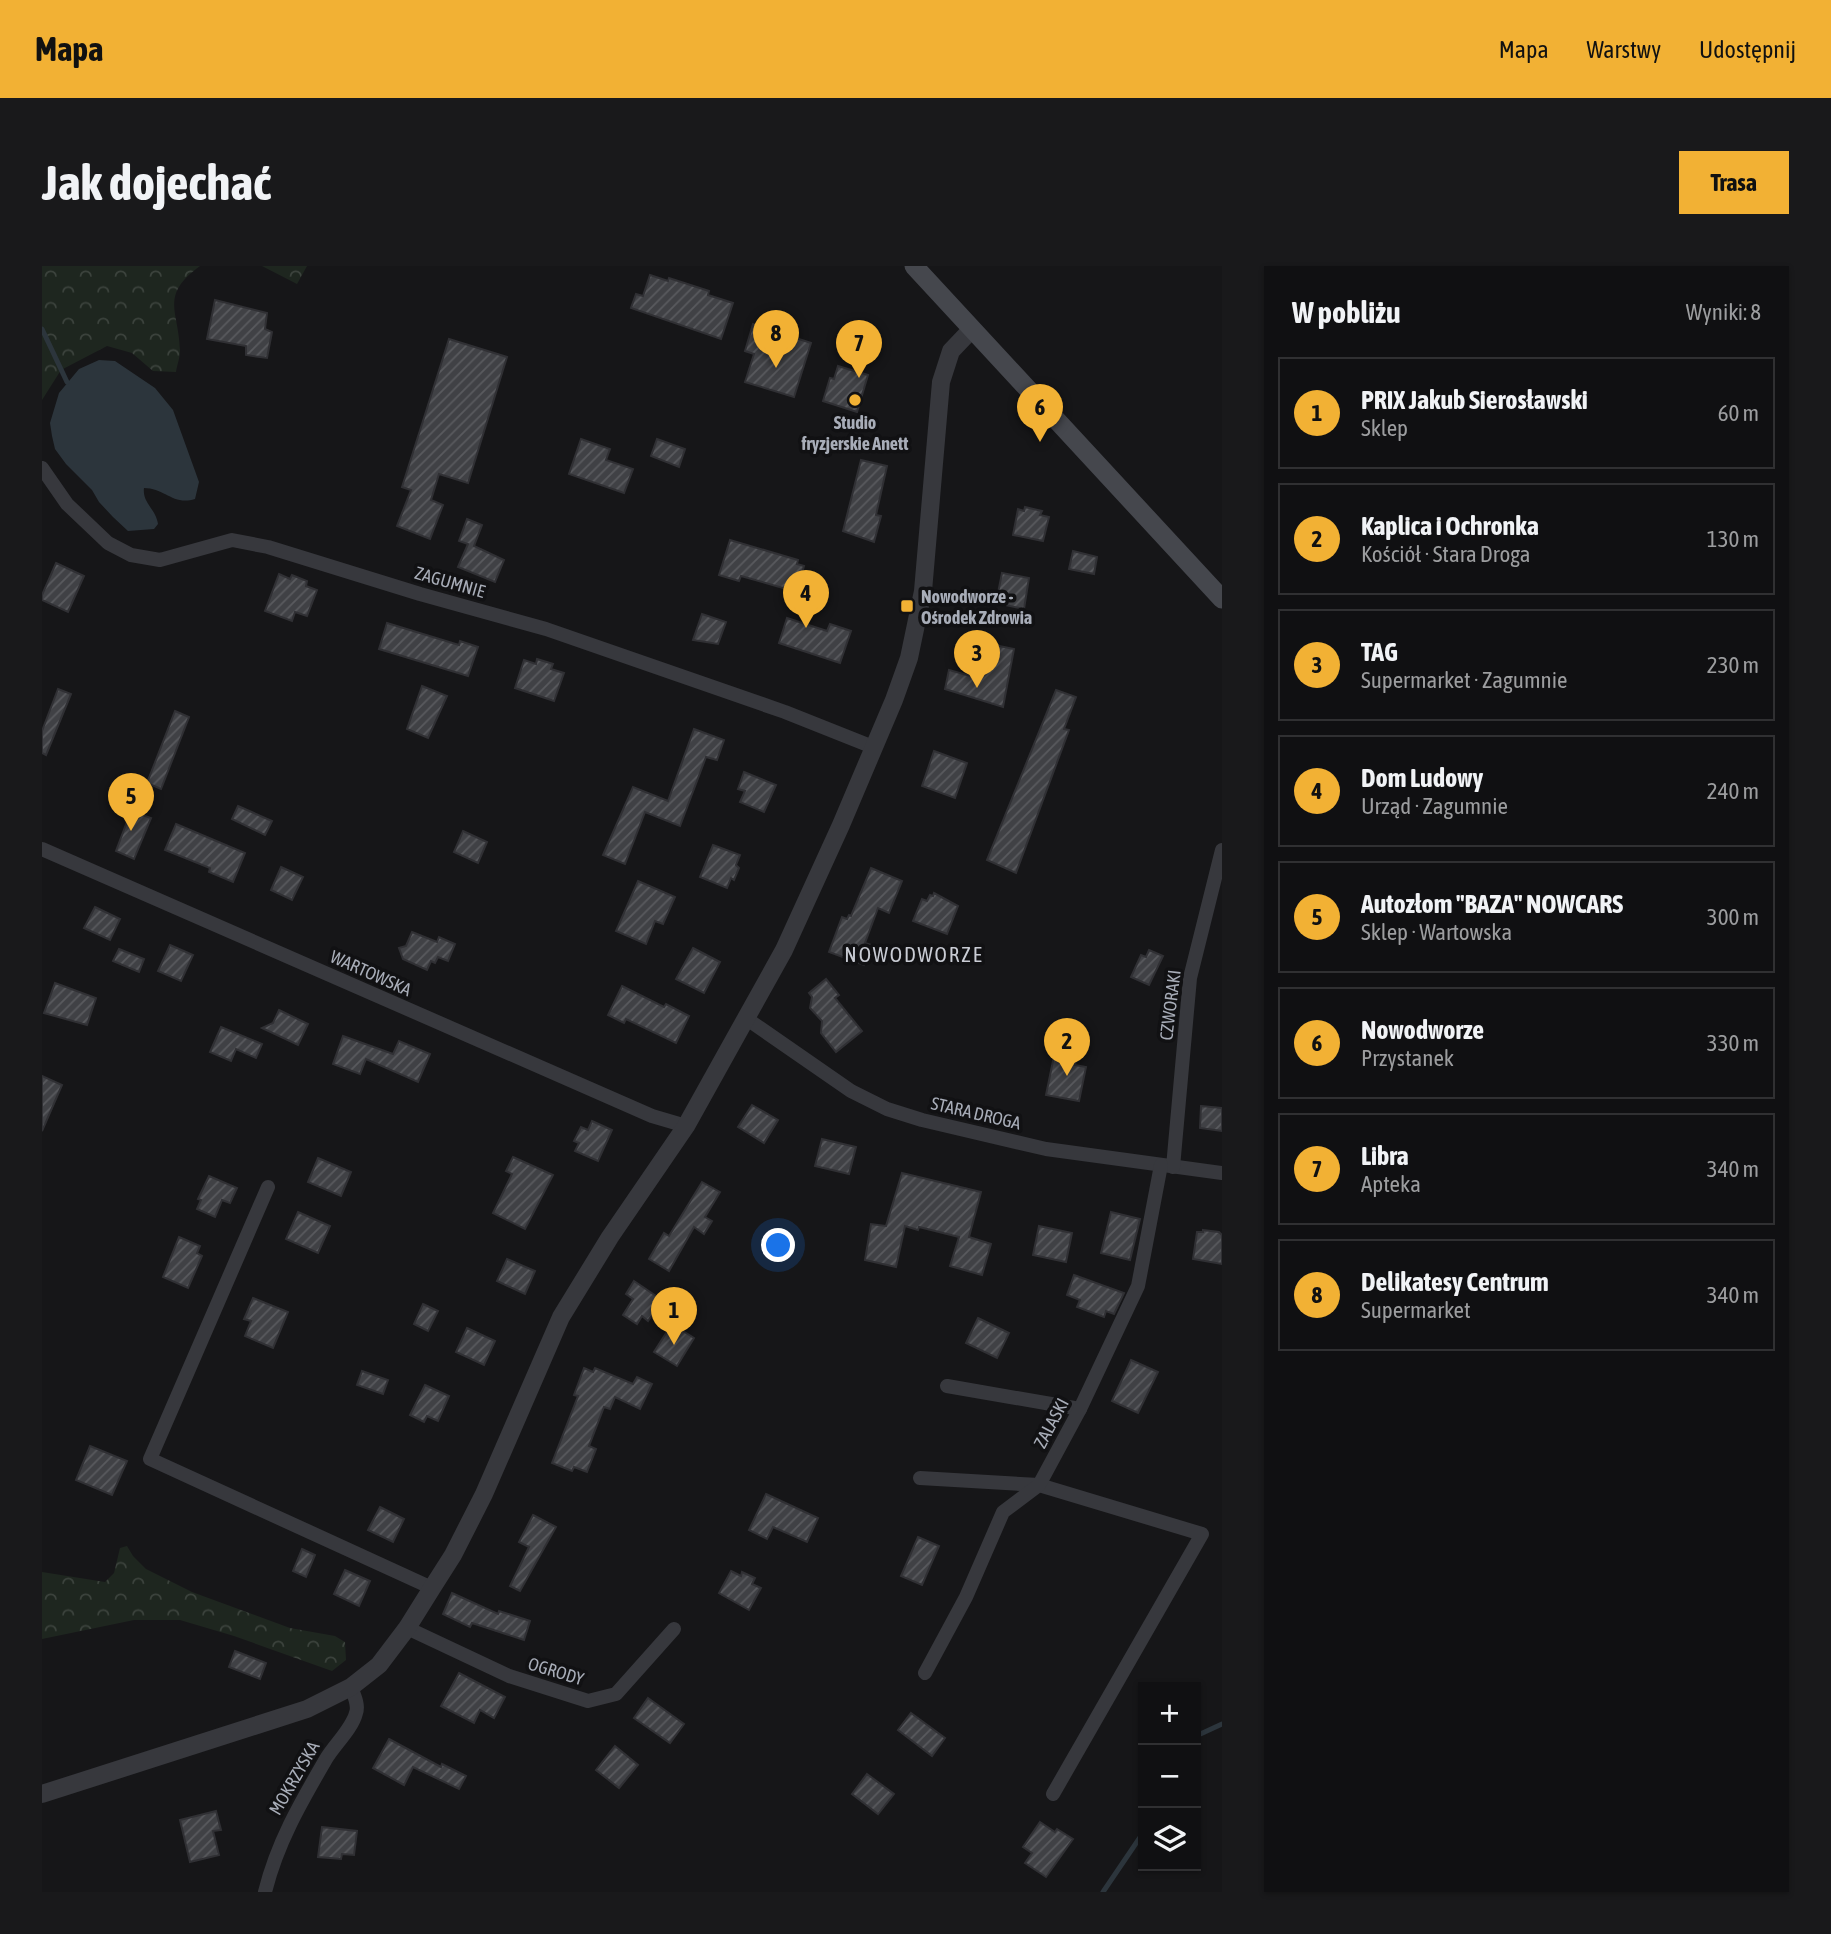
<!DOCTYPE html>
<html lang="pl">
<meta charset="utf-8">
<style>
body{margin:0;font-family:"Asap Condensed",sans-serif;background:#19191b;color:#f1f3f6}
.controls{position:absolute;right:21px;bottom:21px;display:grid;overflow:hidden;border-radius:0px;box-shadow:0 2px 5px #0004}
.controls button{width:63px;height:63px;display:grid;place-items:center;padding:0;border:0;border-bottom:2px solid #303032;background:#101012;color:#f1f3f6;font:35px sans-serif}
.you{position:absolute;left:737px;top:980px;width:24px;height:24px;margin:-18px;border:5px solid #fff;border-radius:50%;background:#1a73e8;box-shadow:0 0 0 10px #1a73e833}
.badge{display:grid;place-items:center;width:46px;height:46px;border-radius:50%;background:#f2b134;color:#111;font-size:23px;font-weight:700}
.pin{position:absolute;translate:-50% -58px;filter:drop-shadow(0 2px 4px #0008)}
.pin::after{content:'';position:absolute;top:37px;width:24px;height:21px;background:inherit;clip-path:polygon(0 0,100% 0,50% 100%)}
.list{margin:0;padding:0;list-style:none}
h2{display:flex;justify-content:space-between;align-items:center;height:91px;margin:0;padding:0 28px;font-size:30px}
h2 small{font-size:23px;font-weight:400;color:#9c9d9f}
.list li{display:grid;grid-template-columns:46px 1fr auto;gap:21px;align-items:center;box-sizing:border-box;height:112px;margin:0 14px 14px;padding:0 14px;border:2px solid #303032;border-radius:0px}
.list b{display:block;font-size:26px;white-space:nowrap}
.list p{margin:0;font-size:23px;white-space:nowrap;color:#9c9d9f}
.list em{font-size:23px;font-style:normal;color:#9c9d9f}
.icon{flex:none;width:38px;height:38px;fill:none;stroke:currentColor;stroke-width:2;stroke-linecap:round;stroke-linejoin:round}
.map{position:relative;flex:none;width:1180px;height:1626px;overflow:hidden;border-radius:0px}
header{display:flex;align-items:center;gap:42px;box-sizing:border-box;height:98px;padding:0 35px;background:#f2b134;color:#111}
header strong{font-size:33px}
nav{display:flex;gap:38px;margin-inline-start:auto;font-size:24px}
.intro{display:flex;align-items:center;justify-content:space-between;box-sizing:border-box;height:168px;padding:0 42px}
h1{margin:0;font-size:49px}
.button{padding:18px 32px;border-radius:0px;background:#f2b134;color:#111;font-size:24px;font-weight:700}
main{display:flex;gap:42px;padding:0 42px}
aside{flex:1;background:#101012;border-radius:0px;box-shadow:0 2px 5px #0004}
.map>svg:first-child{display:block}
</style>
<header>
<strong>Mapa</strong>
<nav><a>Mapa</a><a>Warstwy</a><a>Udostępnij</a></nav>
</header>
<div class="intro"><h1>Jak dojechać</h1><a class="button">Trasa</a></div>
<main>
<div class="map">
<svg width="1180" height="1626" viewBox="0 0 1180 1626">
<defs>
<pattern id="forest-crowns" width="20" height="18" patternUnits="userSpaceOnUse" patternTransform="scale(1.75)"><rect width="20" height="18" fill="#1e261f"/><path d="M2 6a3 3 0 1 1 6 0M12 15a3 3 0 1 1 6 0" fill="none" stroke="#3c433d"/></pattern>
<pattern id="building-hatch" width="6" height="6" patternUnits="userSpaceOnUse" patternTransform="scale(1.75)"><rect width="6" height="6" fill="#404145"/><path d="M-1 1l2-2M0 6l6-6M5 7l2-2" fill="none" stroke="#595a5e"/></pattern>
</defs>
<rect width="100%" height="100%" fill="#161618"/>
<g fill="url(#forest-crowns)">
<path d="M0 0H158C117 30 137 44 138 84 138 92 135 99 134 106L111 105 90 87 65 80 19 104 0 134Z"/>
<path d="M220 0H265L255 18Z"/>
<path d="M85 1280 91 1290 104 1303 150 1326 248 1362 293 1370 303 1376 304 1394 290 1405 192 1370 138 1354H92L0 1373V1306L63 1316 72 1307 78 1282Z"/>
</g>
<path fill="#2c353c" d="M57 94 73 95 113 122 131 144 157 216 153 233C131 240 123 222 102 222 100 237 114 243 116 258L112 263 86 265 71 251 57 236 50 224 24 198 13 183 10 170 8 157 17 127 37 103Z"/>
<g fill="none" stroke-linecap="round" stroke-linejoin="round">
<g stroke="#2c353c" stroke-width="5">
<path d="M0 63 25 116"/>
<path d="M1154 1470 1180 1458"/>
<path d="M1061 1626 1101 1567"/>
</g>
</g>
<g fill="url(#building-hatch)" stroke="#303034" stroke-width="2">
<path d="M608 9 626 15 627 12 667 25 666 29 691 37 679 73 589 42 594 28 601 30Z"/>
<path d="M173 34 225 47 223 63 230 66 225 92 204 89V80L165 73Z"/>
<path d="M711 58 769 77 752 131 703 116 712 88 703 85Z"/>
<path d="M407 73 465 91 426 217 397 208 389 234 401 239 388 273 355 260 369 224 360 221Z"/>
<path d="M796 100 826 109 815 146 781 135 788 112 792 113Z"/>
<path d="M539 173 568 183 564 194 591 203 582 227 527 208Z"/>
<path d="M615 173 643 183 637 201 609 190Z"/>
<path d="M819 194 845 200 834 249 839 250 832 276 801 265Z"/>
<path d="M983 241 1000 245 998 249 1007 251 1001 275 971 269 976 243 982 245Z"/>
<path d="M425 253 440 259 432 280 462 294 453 316 416 301 426 278 417 275Z"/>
<path d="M688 274 756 294 755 298 762 300 755 326 699 310 697 315 677 309Z"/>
<path d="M1031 285 1055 291 1052 308 1027 303Z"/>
<path d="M14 297 42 310 26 346 0 334V329Z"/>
<path d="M960 307 987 312 982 343 954 337Z"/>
<path d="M237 308 248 313 250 309 265 315 264 320 275 324 265 350 253 346 250 355 223 345Z"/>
<path d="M660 348 684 356 676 378 651 374Z"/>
<path d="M745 352 785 365 788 358 809 365 798 397 737 377Z"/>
<path d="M345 357 417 379 418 375 436 381 426 410 337 383Z"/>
<path d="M943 377 972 383 961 441 903 423 907 404 936 412Z"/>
<path d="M495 393 511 398 509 403 522 407 512 435 473 422 482 394 494 398Z"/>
<path d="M380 420 405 430 386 472 365 463Z"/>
<path d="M16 423 29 428 4 489 0 487V465Z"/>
<path d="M1014 424 1034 431 1022 463 1027 464 974 607 945 594Z"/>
<path d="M133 445 147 451 119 523 105 517Z"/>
<path d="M652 463 682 474 675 494 664 491 638 560 603 546 583 598 561 589 591 521 626 535Z"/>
<path d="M892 485 925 497 913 532 880 520Z"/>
<path d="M702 506 734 519 722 546 698 536 703 525 696 523Z"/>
<path d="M196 540 230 555 223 569 190 553Z"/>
<path d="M89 545 109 552 92 593 74 585Z"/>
<path d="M134 558 203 587 191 616 167 606 168 602 123 584Z"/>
<path d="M421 565 445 576 436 597 412 586Z"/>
<path d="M671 579 698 589 694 599 697 602 692 614 689 612 685 622 658 611Z"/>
<path d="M239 601 261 611 250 634 229 624Z"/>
<path d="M829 602 860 615 847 647 836 642 823 677 829 679 822 699 787 686 800 651 805 653 807 649 809 650Z"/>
<path d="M596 615 633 631 621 658 613 655 604 678 574 665Z"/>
<path d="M892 627 916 640 905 668 871 655 880 633 885 635 888 629 891 630Z"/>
<path d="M53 641 78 653 68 674 42 662Z"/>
<path d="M370 666 395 676 397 671 413 678 406 695 396 691 393 697 389 695 385 704 361 693 357 682 364 680Z"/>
<path d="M128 679 151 689 139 715 116 705Z"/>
<path d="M651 682 678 696 662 727 634 713Z"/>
<path d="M77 683 102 693 97 706 71 695Z"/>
<path d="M1107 684 1121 690 1107 719 1089 711 1099 689 1104 691Z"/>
<path d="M784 713 797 729 793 732 820 765 794 786 779 767 780 755 768 742 770 731 767 727Z"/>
<path d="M13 717 54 732 45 759 2 747Z"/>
<path d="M580 720 622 741 624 738 647 750 634 777 584 753 582 757 566 749Z"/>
<path d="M237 744 266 758 256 779 220 762 231 757Z"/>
<path d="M179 761 220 778 214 792 194 783 189 795 168 786Z"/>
<path d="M301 770 351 788 357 775 388 788 376 816 324 793 318 808 291 798Z"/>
<path d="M1012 790 1034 794 1033 799 1044 801 1037 835 1004 829Z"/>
<path d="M0 810 20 819 0 865Z"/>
<path d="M710 839 736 854 722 877 696 861Z"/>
<path d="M1159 840 1180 842V865L1158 862Z"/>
<path d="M550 855 570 864 556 895 533 885 537 877 532 875 539 861 546 864Z"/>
<path d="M780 873 814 881 807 908 773 900Z"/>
<path d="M471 891 511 909 483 963 451 947 470 908 464 905Z"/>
<path d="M276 892 309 906 299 930 266 916Z"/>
<path d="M860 907 939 926 927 971 949 978 940 1009 908 1000 917 971 877 961 876 964 863 960 854 1001 823 994 829 958 844 960Z"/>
<path d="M167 910 195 922 188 937 180 934 173 951 155 943 159 934 156 933Z"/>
<path d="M660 916 678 926 663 951 670 955 662 968 652 961 627 1005 607 993 622 967 627 970Z"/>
<path d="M256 946 288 960 276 987 244 973Z"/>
<path d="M1069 946 1098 953 1088 994 1059 987Z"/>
<path d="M997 960 1030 967 1024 996 991 989Z"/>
<path d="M1161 964 1177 966 1180 969V998L1151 993 1155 966H1161Z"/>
<path d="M137 971 158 980 155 987 160 990 146 1022 121 1011Z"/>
<path d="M465 993 493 1005 483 1028 455 1015Z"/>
<path d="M1032 1009 1082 1027 1072 1048 1064 1045 1062 1051 1035 1041 1038 1034 1025 1029Z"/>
<path d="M592 1015 620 1034 606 1055 600 1050 595 1058 581 1049 591 1033 584 1028Z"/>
<path d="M211 1032 246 1046 231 1082 203 1070 209 1055 202 1053Z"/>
<path d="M381 1038 396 1045 386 1065 372 1058Z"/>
<path d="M936 1052 967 1067 955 1092 924 1077Z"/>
<path d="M630 1058 652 1072 635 1100 612 1086Z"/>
<path d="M425 1062 453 1075 442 1099 414 1086Z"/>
<path d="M1089 1094 1116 1106 1096 1147 1070 1135Z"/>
<path d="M542 1102 551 1106 553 1102 591 1118 595 1111 610 1118 598 1143 573 1131 568 1143 562 1141 547 1180 554 1183 545 1206 532 1201 530 1205 510 1197 536 1130 532 1129Z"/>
<path d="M320 1105 346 1114 341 1128 315 1119Z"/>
<path d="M383 1119 407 1130 396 1155 385 1150 382 1156 368 1149Z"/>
<path d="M48 1180 85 1195 70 1229 34 1214Z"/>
<path d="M724 1228 776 1252 765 1276 731 1261 725 1273 707 1264Z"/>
<path d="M338 1241 362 1253 351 1276 326 1264Z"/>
<path d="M491 1249 514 1261 478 1325 468 1320 487 1281 477 1276Z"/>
<path d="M876 1271 897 1280 880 1319 859 1310Z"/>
<path d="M260 1283 273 1289 264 1311 251 1305Z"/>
<path d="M303 1304 328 1315 317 1340 292 1328Z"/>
<path d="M689 1305 699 1310 700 1306 713 1312 710 1318 719 1322 707 1344 677 1327Z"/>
<path d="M410 1327 456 1348 457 1345 488 1355 482 1374 430 1357 428 1361 401 1348Z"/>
<path d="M193 1385 224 1397 218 1413 187 1401Z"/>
<path d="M417 1407 463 1431 452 1452 438 1444 432 1457 399 1440Z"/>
<path d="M606 1432 642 1458 628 1477 592 1452Z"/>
<path d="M869 1447 903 1472 890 1490 856 1464Z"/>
<path d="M347 1473 399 1501 400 1498 424 1510 417 1523 371 1501 362 1519 331 1502Z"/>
<path d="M573 1480 596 1499 577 1522 554 1504Z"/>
<path d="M825 1508 852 1528 836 1548 810 1528Z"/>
<path d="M174 1545 179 1564 171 1565 177 1589 148 1596 138 1554Z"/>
<path d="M998 1556 1013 1566 1015 1563 1031 1573 1004 1611 983 1597 990 1587 981 1581Z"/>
<path d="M280 1561 315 1565 312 1589 300 1588 299 1593 276 1591Z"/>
</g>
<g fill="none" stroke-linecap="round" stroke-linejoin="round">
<g stroke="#37383d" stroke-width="14">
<path d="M0 202 25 238 66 277 89 289 118 294 190 274 226 281 378 328 504 363 743 446 831 481"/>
<path d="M0 583 610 850 644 860"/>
<path d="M705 753 809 825 845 843 880 854 1004 883 1180 907"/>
<path d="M1131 901 1148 712 1180 584"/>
<path d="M226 921 108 1193 390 1322"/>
<path d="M905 1120 1038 1143"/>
<path d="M878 1212 997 1219 1160 1268 1011 1528"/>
<path d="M365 1362 467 1410 546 1435 574 1428 632 1363"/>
<path d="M883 1407 924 1331 961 1246 997 1219 1038 1143 1096 1020 1119 899"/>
<path d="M223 1626C235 1577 259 1536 284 1493 293 1478 310 1463 314 1447 317 1439 312 1429 309 1421"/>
</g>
<path stroke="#37383d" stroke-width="18" d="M0 1528 265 1443 309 1421 337 1399 365 1362 390 1322 411 1289 442 1228 519 1051 568 971 644 860 742 684 799 559 852 434 867 392 881 325 899 116 909 85 929 64"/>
<path stroke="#45474d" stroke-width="19" d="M872 0 1180 333"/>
</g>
<g fill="#f2b134" stroke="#111113" stroke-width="2.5">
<circle cx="813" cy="134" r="7"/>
<rect x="858" y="333" width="14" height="14" rx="3.5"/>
</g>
<g text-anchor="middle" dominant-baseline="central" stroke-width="7" stroke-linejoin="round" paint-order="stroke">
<g font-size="18" font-weight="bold" fill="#a8adb8" stroke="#111113">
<text x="813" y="156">Studio<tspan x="813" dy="21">fryzjerskie Anett</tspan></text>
<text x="879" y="330" text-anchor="start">Nowodworze -<tspan x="879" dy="21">Ośrodek Zdrowia</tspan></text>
</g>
<g font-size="18" fill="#a8adb8" stroke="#111113">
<text transform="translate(408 316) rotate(16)">ZAGUMNIE</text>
<text transform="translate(329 707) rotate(24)">WARTOWSKA</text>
<text transform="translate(1128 739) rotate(-83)">CZWORAKI</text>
<text transform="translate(934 847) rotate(13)">STARA DROGA</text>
<text transform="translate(1009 1157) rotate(-62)">ZALASKI</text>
<text transform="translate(514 1405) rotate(17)">OGRODY</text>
<text transform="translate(252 1512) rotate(-60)">MOKRZYSKA</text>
</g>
<g font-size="21" letter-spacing="2" fill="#c9ccd4" stroke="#111113">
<text x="872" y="688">NOWODWORZE</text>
</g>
</g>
</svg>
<div class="controls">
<button>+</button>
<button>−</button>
<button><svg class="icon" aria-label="layers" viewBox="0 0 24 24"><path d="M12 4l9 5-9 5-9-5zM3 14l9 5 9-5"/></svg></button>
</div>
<div class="you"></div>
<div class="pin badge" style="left:632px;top:1079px">1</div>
<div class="pin badge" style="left:1025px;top:810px">2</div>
<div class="pin badge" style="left:935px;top:422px">3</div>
<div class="pin badge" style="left:764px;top:362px">4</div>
<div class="pin badge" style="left:89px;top:565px">5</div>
<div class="pin badge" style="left:998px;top:176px">6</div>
<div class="pin badge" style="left:817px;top:112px">7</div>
<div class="pin badge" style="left:734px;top:102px">8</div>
</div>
<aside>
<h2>W pobliżu<small>Wyniki: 8</small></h2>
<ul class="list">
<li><span class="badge">1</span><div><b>PRIX Jakub Sierosławski</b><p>Sklep</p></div><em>60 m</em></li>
<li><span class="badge">2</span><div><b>Kaplica i Ochronka</b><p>Kościół · Stara Droga</p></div><em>130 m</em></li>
<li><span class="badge">3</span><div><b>TAG</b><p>Supermarket · Zagumnie</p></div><em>230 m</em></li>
<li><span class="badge">4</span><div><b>Dom Ludowy</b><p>Urząd · Zagumnie</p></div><em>240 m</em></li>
<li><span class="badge">5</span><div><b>Autozłom &quot;BAZA&quot; NOWCARS</b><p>Sklep · Wartowska</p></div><em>300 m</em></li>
<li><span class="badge">6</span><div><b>Nowodworze</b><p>Przystanek</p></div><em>330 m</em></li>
<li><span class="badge">7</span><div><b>Libra</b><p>Apteka</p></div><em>340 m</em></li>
<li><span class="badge">8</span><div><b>Delikatesy Centrum</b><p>Supermarket</p></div><em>340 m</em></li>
</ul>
</aside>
</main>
